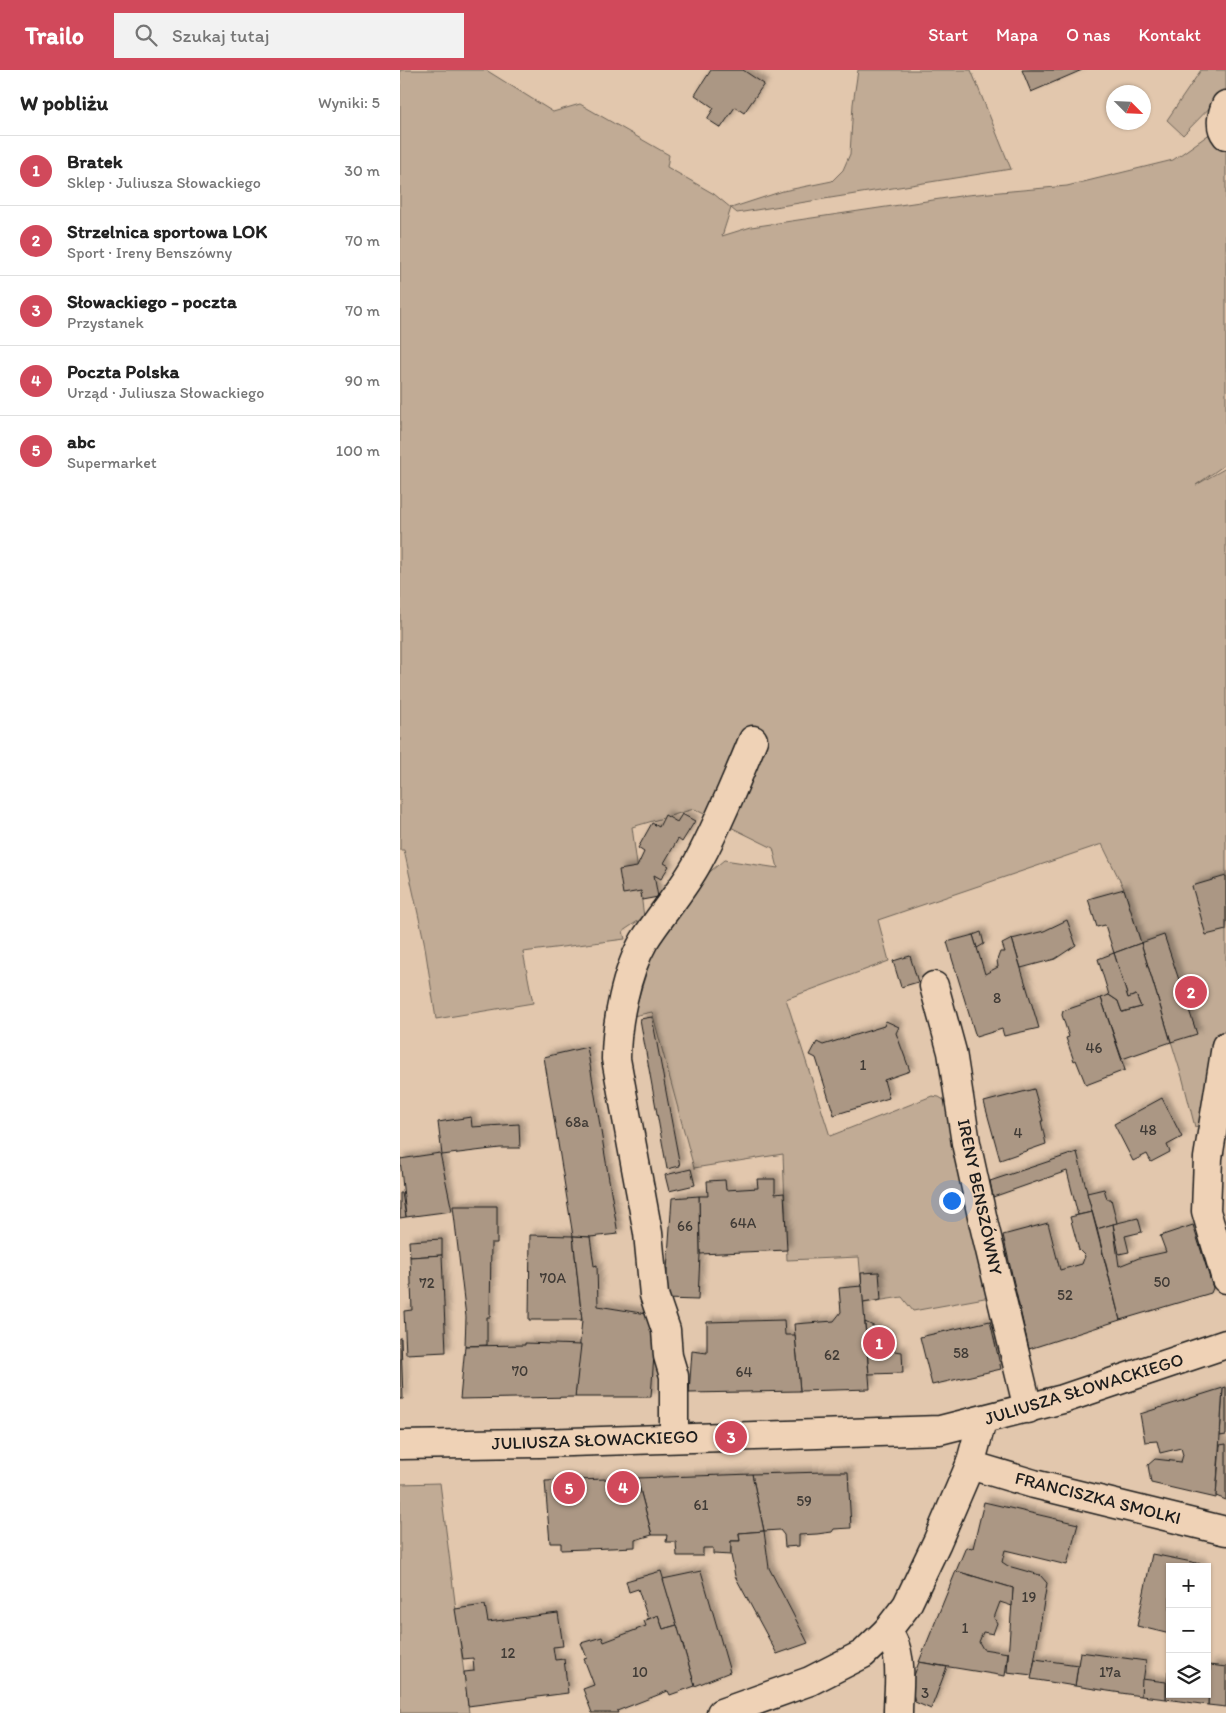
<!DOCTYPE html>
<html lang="pl">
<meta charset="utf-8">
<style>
body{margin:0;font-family:Itim,sans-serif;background:#f2f2f2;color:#222}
.controls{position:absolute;right:15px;bottom:15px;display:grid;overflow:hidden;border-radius:0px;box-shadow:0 1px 4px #0004}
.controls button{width:45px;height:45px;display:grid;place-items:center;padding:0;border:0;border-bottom:1px solid #e0e0e0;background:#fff;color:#222;font:25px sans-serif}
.compass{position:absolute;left:706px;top:15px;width:45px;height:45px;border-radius:50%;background:#fff;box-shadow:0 1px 4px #0004;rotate:114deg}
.you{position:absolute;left:551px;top:1130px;width:18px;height:18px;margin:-12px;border:4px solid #fff;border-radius:50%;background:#1a73e8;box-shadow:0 0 0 8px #1a73e833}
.badge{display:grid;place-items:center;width:32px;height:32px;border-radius:50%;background:#d1495b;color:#fff;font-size:16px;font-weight:700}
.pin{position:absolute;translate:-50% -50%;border:2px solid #fff;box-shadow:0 1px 5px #0006}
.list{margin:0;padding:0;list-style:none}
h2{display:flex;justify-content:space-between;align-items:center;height:65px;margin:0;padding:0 20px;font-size:21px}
h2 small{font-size:16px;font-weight:400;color:#767676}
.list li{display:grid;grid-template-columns:32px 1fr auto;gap:15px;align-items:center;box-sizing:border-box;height:70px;padding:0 20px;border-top:1px solid #e0e0e0}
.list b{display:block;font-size:19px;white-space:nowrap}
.list p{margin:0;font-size:16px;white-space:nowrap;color:#767676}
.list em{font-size:16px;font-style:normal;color:#767676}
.icon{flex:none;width:28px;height:28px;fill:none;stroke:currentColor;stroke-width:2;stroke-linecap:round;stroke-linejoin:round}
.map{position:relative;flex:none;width:826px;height:1643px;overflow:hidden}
header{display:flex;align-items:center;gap:30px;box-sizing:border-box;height:70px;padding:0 25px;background:#d1495b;color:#fff}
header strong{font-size:24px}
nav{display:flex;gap:28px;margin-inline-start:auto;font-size:18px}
.search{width:350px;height:45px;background:#f2f2f2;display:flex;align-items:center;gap:12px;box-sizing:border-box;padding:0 18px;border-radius:0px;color:#767676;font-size:19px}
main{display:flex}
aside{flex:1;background:#fff}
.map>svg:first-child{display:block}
</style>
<header>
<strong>Trailo</strong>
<div class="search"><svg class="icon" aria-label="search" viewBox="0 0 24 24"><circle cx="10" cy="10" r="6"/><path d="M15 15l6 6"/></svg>Szukaj tutaj</div>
<nav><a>Start</a><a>Mapa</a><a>O nas</a><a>Kontakt</a></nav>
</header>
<main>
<aside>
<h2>W pobliżu<small>Wyniki: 5</small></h2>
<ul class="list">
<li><span class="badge">1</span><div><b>Bratek</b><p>Sklep · Juliusza Słowackiego</p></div><em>30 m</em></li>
<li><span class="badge">2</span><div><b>Strzelnica sportowa LOK</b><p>Sport · Ireny Benszówny</p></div><em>70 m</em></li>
<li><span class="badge">3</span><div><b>Słowackiego - poczta</b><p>Przystanek</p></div><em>70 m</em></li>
<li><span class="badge">4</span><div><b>Poczta Polska</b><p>Urząd · Juliusza Słowackiego</p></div><em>90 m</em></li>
<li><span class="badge">5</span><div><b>abc</b><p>Supermarket</p></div><em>100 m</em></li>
</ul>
</aside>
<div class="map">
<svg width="826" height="1643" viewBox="0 0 826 1643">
<defs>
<filter id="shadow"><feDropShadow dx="4.5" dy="-4.5" stdDeviation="2.5" flood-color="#0004"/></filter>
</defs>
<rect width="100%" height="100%" fill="#e2c7ad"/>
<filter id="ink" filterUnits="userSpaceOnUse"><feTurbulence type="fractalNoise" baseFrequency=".02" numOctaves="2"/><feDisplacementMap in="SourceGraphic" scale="10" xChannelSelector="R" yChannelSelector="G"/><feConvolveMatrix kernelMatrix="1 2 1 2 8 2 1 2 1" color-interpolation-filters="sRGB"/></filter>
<g filter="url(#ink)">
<g fill="#c1ab95" stroke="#6e6458">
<path d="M0 0H86L153 42 180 34 269 85 267 97 314 124 331 138 383 121 432 111 443 100 450 84 453 34 458 0H571L611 99 337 143 331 138 322 166 351 157 567 125 667 116 773 90 811 63 826 77V394L796 415 826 398V1045L795 1057 783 1010 724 819 702 774 478 850 489 891 386 929 430 1066 532 1026 539 1027 547 1032 590 1227 513 1241 502 1227 463 1233 459 1187 387 1190 383 1084 294 1098 252 942 233 946 255 875 306 805 324 790 378 798 373 778 294 739 232 757 244 847 223 861 225 869 123 882 133 933 36 949 24 871 4 780H0Z"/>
<path d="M801 0H826V21L783 65 767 50Z"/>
<path d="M40 1413 69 1643H0V1414Z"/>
</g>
<g fill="#ab9784" stroke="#1c1c1c" filter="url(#shadow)">
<path d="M311 0H343L364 14 344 43 335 37 321 58 307 49 314 38 295 25Z"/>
<path d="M622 0H682L631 22Z"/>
<path d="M282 744 295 751 282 772 278 769 264 793 269 796 261 809 254 805 258 827 242 830 241 821 223 824 219 800 237 797 244 782 238 778 252 753 259 757 265 745 277 752Z"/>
<path d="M826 806V860L806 865 792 816Z"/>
<path d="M724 819 741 873 714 883 705 855 697 857 688 829Z"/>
<path d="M667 850 676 875 655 889 621 898 612 869 644 861Z"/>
<path d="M581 862 584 874 577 878 573 865Z"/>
<path d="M573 865 585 904 598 897 597 890 600 882H605L602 874 612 869 639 958 604 966 602 959 576 967 547 872Z"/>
<path d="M764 865 797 964 771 972 741 873Z"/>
<path d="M741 873 771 972 722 989 701 928 709 925 718 931 722 942 741 937 736 925 728 928 714 883Z"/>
<path d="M714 883 728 928 736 925 741 937 722 942 718 931 709 925 698 889Z"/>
<path d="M510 886 518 912 501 917 493 891Z"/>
<path d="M701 928 725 1000 686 1015 676 990 674 991 666 968 669 967 662 945 663 941Z"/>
<path d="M252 947 280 1096 267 1099 240 949Z"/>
<path d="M486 951 499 957 496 963 510 1001 484 1010 489 1028 434 1045 416 988 410 985 417 972 423 975 484 956Z"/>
<path d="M187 977 218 1164 190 1167 173 1166 144 987Z"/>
<path d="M634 1019 643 1051H641L646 1074 600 1090 584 1032Z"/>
<path d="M762 1028 782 1067 767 1075 770 1082 751 1092 747 1084 733 1091 714 1054Z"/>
<path d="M71 1047 72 1057 119 1054 120 1078H100L42 1085 38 1052Z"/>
<path d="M677 1082 692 1142 678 1145 667 1101 593 1127 590 1111Z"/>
<path d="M40 1083 52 1141 6 1147 0 1089Z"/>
<path d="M291 1099 295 1115 269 1121 265 1105Z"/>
<path d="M357 1109H375V1124L384 1123 387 1180 300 1184 299 1126H308L307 1111 325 1110 326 1120 358 1118Z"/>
<path d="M704 1119 707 1129H711L717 1153 697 1159 687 1123Z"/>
<path d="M0 1123H2L6 1147 0 1148Z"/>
<path d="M299 1126 300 1184 298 1230 265 1229 272 1128Z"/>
<path d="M53 1136H97V1173H91L90 1247H87V1275L65 1276 66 1247Z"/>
<path d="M692 1142 720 1250 629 1279 603 1165 648 1153 660 1200 682 1194 685 1186 679 1180 670 1147Z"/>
<path d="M738 1148 742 1162 725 1166 729 1182 719 1184 713 1154Z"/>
<path d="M713 1154 719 1196 739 1188 766 1182 760 1166 793 1155 813 1218 811 1223 720 1250 697 1159Z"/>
<path d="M130 1165 173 1166 182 1250H129Z"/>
<path d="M173 1166 190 1167 194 1196 197 1195 198 1236 247 1244 255 1270 251 1327H175L182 1250Z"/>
<path d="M42 1169V1185L10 1187 9 1171Z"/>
<path d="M42 1185 46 1282 6 1284 4 1241 12 1240 10 1187Z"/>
<path d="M479 1202 481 1230 463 1233 461 1203Z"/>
<path d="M462 1216 470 1319 400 1321 394 1254 434 1251 441 1242 439 1218Z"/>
<path d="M384 1250 385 1265H395L400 1321 289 1323 292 1281 307 1283V1252Z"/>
<path d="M590 1251 601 1299 532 1315 520 1267Z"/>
<path d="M465 1252 490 1264 494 1281 502 1282 503 1303 469 1304Z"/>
<path d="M0 1268H1L3 1329H0Z"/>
<path d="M125 1273 181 1275 175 1327 60 1329 65 1276 125 1275Z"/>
<path d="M826 1317V1365L820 1366 823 1318Z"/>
<path d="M823 1318 816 1428 751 1413 748 1395 755 1389 781 1392 783 1385 781 1378 760 1383 757 1371 745 1372 740 1344Z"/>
<path d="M826 1374V1430L816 1426 820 1375Z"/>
<path d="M424 1402H448L451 1458 434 1459 432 1462 417 1464 399 1465V1476L385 1477 384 1465 380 1460 364 1461 352 1404Z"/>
<path d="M352 1404 364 1461 339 1463 340 1471H331V1485L313 1484V1478H303V1486H277L276 1472H266L267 1465H252L237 1408Z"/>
<path d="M237 1408 252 1465 235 1470V1477L161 1480V1473H150L145 1411Z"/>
<path d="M584 1432 678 1454 667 1495 605 1480 602 1492 608 1496 640 1505 647 1513 632 1605 607 1602 613 1518 556 1501 566 1477 573 1478Z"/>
<path d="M364 1461 369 1498 408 1573 377 1584 335 1506 331 1485V1471H340L339 1463Z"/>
<path d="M752 1484 802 1494 801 1497H770V1564L737 1556Z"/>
<path d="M261 1501 277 1555 263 1559 258 1545 248 1549 238 1519 229 1522 226 1511Z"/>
<path d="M301 1501 330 1602 295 1616 263 1509Z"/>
<path d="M556 1501 613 1518 612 1536 600 1532 594 1548 597 1553 593 1564 583 1562 579 1572 583 1579 608 1583 605 1606 519 1592Z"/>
<path d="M85 1535 88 1552 158 1543 163 1576 153 1577 155 1590 164 1589 168 1623 68 1636 64 1602 74 1601 73 1588 63 1589 55 1539Z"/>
<path d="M258 1545 263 1559 277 1555 295 1616 270 1625 268 1621 217 1641 218 1643H192L183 1619 194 1615 184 1589 187 1588 181 1573 202 1567 204 1572 246 1556 244 1551Z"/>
<path d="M680 1582 746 1591 741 1626 675 1616Z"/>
<path d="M635 1589 678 1595 675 1616 631 1609Z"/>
<path d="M519 1592 547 1597 531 1639 515 1632 511 1614Z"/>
<path d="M810 1595 826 1597V1637L808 1635Z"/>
<path d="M768 1601 770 1624H807L809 1607 808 1635 766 1629Z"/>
<path d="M742 1609 766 1612V1629L741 1626Z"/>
</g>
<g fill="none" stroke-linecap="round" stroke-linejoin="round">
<g stroke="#1c1c1c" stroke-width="31">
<g id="minor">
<path d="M826 35C822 44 819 57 826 65"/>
<path d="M534 916 552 982 566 1073 584 1155 628 1339"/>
<path d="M826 976 808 1088 806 1141 826 1209"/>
<path d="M274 1368V1306L268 1286 266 1260 254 1225 248 1163 216 989C216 953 226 902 244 871 261 844 283 820 298 792 319 753 336 711 353 670"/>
<path d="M0 1375 140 1373 540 1360 663 1329 826 1274"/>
<path d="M570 1395 634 1414 826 1461"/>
<path d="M487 1561C505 1584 498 1615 498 1643"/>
<path d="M321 1643 410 1611 463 1584 487 1561 507 1535 537 1472 570 1395 582 1351"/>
</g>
</g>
<use href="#minor" stroke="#efd2b6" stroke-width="28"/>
</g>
</g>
<g text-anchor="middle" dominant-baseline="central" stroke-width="4" stroke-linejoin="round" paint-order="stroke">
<g font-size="15" fill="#403b36">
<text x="597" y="928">8</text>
<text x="694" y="978">46</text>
<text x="463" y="995">1</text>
<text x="177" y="1052">68a</text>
<text x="748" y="1060">48</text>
<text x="618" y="1063">4</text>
<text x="343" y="1153">64A</text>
<text x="285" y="1156">66</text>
<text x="153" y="1208">70A</text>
<text x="762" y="1212">50</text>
<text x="27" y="1213">72</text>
<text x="665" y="1225">52</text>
<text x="561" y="1283">58</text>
<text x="432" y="1285">62</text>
<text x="120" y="1301">70</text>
<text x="344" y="1302">64</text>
<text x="404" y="1431">59</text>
<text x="301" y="1435">61</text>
<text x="629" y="1527">19</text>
<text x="565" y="1558">1</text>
<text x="108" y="1583">12</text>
<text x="240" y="1602">10</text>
<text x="710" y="1602">17a</text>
<text x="525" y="1623">3</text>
</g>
<g font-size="18" fill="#1c1c1c" stroke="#efd2b6">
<text transform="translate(580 1127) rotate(78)">IRENY BENSZÓWNY</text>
<text transform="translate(684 1319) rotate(-17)">JULIUSZA SŁOWACKIEGO</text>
<text transform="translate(195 1370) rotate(-2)">JULIUSZA SŁOWACKIEGO</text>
<text transform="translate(698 1428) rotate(14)">FRANCISZKA SMOLKI</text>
</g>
</g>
</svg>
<div class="controls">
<button>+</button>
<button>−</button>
<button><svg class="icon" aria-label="layers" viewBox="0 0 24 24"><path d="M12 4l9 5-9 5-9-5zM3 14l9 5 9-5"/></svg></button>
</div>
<svg class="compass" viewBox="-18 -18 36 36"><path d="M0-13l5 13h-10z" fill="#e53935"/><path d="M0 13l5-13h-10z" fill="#767676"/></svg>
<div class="you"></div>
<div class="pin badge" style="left:479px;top:1273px">1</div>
<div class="pin badge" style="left:791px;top:922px">2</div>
<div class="pin badge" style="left:331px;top:1367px">3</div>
<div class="pin badge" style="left:223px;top:1417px">4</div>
<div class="pin badge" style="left:169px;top:1418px">5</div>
</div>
</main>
